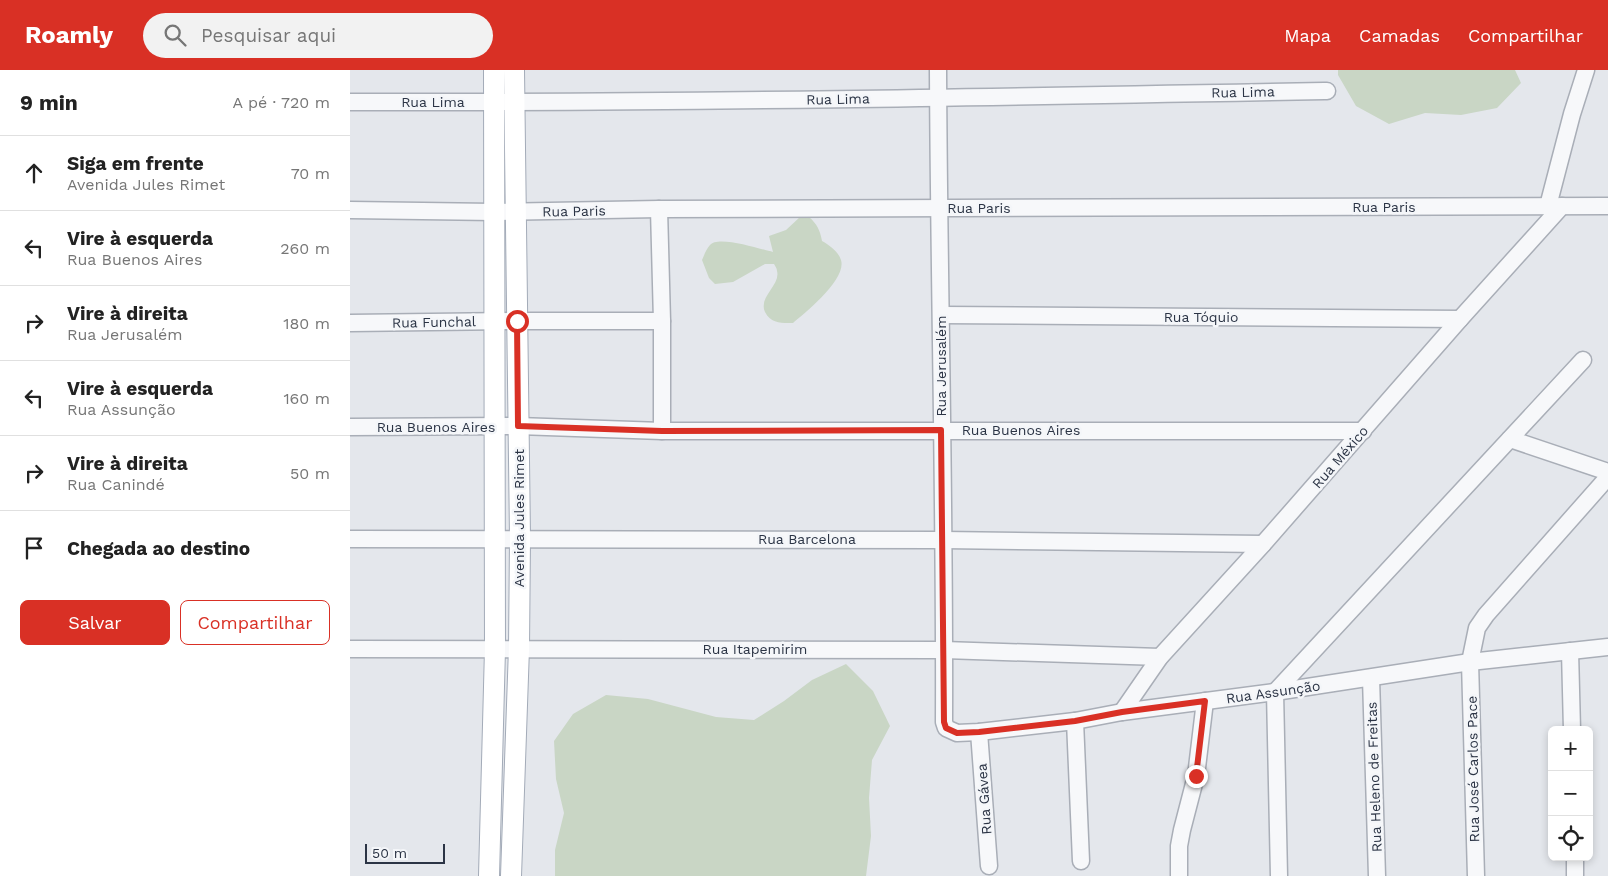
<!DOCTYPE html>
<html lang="pt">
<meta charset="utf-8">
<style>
body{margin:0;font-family:"Work Sans",sans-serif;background:#f2f2f2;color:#222}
.controls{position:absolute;right:15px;bottom:15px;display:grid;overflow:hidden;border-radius:8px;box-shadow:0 2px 8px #0003}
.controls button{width:45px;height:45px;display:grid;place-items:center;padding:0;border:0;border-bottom:1px solid #e0e0e0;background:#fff;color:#222;font:25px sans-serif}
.scale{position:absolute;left:15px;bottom:12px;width:80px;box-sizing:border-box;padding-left:5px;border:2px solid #2b3445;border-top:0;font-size:14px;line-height:18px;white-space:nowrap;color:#2b3445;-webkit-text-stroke:4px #f4f6f9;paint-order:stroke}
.stop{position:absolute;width:15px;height:15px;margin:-11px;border:4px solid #d93025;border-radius:50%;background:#fff}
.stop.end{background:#d93025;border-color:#fff;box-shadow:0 1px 5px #0008}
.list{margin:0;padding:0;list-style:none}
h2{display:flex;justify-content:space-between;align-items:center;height:65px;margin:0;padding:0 20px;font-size:21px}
h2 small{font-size:16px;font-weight:400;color:#767676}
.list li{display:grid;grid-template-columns:32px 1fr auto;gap:15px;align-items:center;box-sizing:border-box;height:75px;padding:0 20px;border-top:1px solid #e0e0e0}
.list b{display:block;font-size:19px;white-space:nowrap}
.list p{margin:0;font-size:16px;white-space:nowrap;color:#767676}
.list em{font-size:16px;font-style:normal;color:#767676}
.actions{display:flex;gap:10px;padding:15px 20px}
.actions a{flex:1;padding:11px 0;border:1px solid #d93025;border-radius:8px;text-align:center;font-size:18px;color:#d93025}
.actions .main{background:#d93025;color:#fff}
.icon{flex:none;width:28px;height:28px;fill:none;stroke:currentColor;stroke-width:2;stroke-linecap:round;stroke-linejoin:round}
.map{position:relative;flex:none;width:1258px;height:806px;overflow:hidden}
header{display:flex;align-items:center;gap:30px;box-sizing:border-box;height:70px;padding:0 25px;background:#d93025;color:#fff}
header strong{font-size:24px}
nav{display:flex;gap:28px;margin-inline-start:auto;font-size:18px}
.search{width:350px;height:45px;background:#f2f2f2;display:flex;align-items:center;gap:12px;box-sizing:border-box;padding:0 18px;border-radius:28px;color:#767676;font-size:19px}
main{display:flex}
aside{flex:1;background:#fff}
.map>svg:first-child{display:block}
</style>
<header>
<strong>Roamly</strong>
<div class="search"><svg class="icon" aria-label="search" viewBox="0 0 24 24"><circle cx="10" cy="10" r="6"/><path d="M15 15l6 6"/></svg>Pesquisar aqui</div>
<nav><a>Mapa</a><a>Camadas</a><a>Compartilhar</a></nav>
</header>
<main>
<aside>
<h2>9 min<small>A pé · 720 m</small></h2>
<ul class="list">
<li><svg class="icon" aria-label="ahead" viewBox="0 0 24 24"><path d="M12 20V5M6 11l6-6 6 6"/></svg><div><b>Siga em frente</b><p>Avenida Jules Rimet</p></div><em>70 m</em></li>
<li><svg class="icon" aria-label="left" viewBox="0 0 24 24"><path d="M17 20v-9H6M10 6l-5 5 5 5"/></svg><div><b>Vire à esquerda</b><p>Rua Buenos Aires</p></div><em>260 m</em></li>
<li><svg class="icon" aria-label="right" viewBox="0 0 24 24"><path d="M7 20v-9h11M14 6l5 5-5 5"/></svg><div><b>Vire à direita</b><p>Rua Jerusalém</p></div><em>180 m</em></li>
<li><svg class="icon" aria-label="left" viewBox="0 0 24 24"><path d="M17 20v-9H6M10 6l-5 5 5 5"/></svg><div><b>Vire à esquerda</b><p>Rua Assunção</p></div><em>160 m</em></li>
<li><svg class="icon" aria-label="right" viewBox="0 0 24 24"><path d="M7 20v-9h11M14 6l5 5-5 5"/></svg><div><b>Vire à direita</b><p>Rua Canindé</p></div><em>50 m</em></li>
<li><svg class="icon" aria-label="arrive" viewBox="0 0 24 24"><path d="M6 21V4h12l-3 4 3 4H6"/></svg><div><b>Chegada ao destino</b></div></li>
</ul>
<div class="actions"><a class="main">Salvar</a><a>Compartilhar</a></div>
</aside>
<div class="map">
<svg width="1258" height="806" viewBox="0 0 1258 806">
<rect width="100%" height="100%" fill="#e4e7ec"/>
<g fill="#c9d6c5">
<path d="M988 0H1165L1171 13 1147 38 1111 45 1075 43 1039 54 1006 36 988 5Z"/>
<path d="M450 147H459C467 154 470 160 472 171 479 175 488 181 491 190 497 209 456 242 443 253 432 253 421 254 415 242 408 227 431 215 427 201 427 198 425 196 424 194H415L383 212 365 214 359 208 352 190C354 186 356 179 360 175 368 165 410 179 423 182L419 166 436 160Z"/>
<path d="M496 594 523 621 540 656 522 690 519 728 521 766 516 806H205V780L214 743 206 709 204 671 223 644 256 625 298 629 366 647 404 650 434 631 462 610Z"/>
</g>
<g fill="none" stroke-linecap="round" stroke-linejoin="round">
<g stroke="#a9aeb7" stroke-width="19">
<g id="minor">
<path d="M588 0C589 217 595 435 594 652L596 658 607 663 629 662 725 651 772 642 925 622 1120 592 1258 577"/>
<path d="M0 32C326 33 651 27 977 21"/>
<path d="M1198 136 1222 44 1236 0"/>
<path d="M309 139 312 251V361"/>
<path d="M0 140 144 142 309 139 1258 136"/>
<path d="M592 245 1110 249"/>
<path d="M0 253 167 251H312"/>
<path d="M0 357 168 356 312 361H1013"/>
<path d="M1160 369 1258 402"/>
<path d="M0 469 593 470 913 474"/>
<path d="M0 579 594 580 810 587"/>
<path d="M1220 581 1222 660"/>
<path d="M1021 608 1027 806"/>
<path d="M772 642 810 587 913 474 1110 249 1212 136"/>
<path d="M725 651 731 791"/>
<path d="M629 662 639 796"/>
<path d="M1225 787V806"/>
<path d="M829 806V776L832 760 846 706 855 631"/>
<path d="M929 806 925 622 1233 290"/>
<path d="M1126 806 1120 592 1127 558 1136 545 1258 407"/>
</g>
</g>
<g stroke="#a3abb8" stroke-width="22">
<g id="major">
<path d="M139 806 145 579 144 0"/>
<path d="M161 806 169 578 170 468 164 0"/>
</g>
</g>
<use href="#minor" stroke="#f7f8fa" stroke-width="16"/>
<use href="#major" stroke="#fff" stroke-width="20"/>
</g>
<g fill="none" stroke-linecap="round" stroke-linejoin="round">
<path stroke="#d93025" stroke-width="6" d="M167 251 168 356 312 361 591 360 594 652 596 658 607 663 629 662 725 651 772 642 855 631 846 706"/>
</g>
<g text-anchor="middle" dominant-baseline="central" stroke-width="5" stroke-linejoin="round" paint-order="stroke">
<g font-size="14" fill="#2b3445" stroke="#f4f6f9">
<text transform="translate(893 22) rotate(-1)">Rua Lima</text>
<text transform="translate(488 29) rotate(-1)">Rua Lima</text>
<text x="83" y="32">Rua Lima</text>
<text x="1034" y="137">Rua Paris</text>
<text x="629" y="138">Rua Paris</text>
<text transform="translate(224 141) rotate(-1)">Rua Paris</text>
<text x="851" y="247">Rua Tóquio</text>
<text transform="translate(84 252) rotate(-1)">Rua Funchal</text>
<text transform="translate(591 296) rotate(-90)">Rua Jerusalém</text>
<text x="86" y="357">Rua Buenos Aires</text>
<text x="671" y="360">Rua Buenos Aires</text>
<text transform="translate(990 387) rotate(-49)">Rua México</text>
<text transform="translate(169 448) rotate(-90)">Avenida Jules Rimet</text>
<text x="457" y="469">Rua Barcelona</text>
<text x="405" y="579">Rua Itapemirim</text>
<text transform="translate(923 622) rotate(-8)">Rua Assunção</text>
<text transform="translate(1123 699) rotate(-91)">Rua José Carlos Pace</text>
<text transform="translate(1024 707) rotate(-92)">Rua Heleno de Freitas</text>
<text transform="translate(634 729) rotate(-94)">Rua Gávea</text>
</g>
</g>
</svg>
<div class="controls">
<button>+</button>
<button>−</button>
<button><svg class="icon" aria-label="locate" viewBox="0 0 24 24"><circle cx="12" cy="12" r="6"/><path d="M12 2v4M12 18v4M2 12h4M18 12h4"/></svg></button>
</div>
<div class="scale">50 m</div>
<div class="stop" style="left:167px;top:251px"></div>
<div class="stop end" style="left:846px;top:706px"></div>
</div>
</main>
